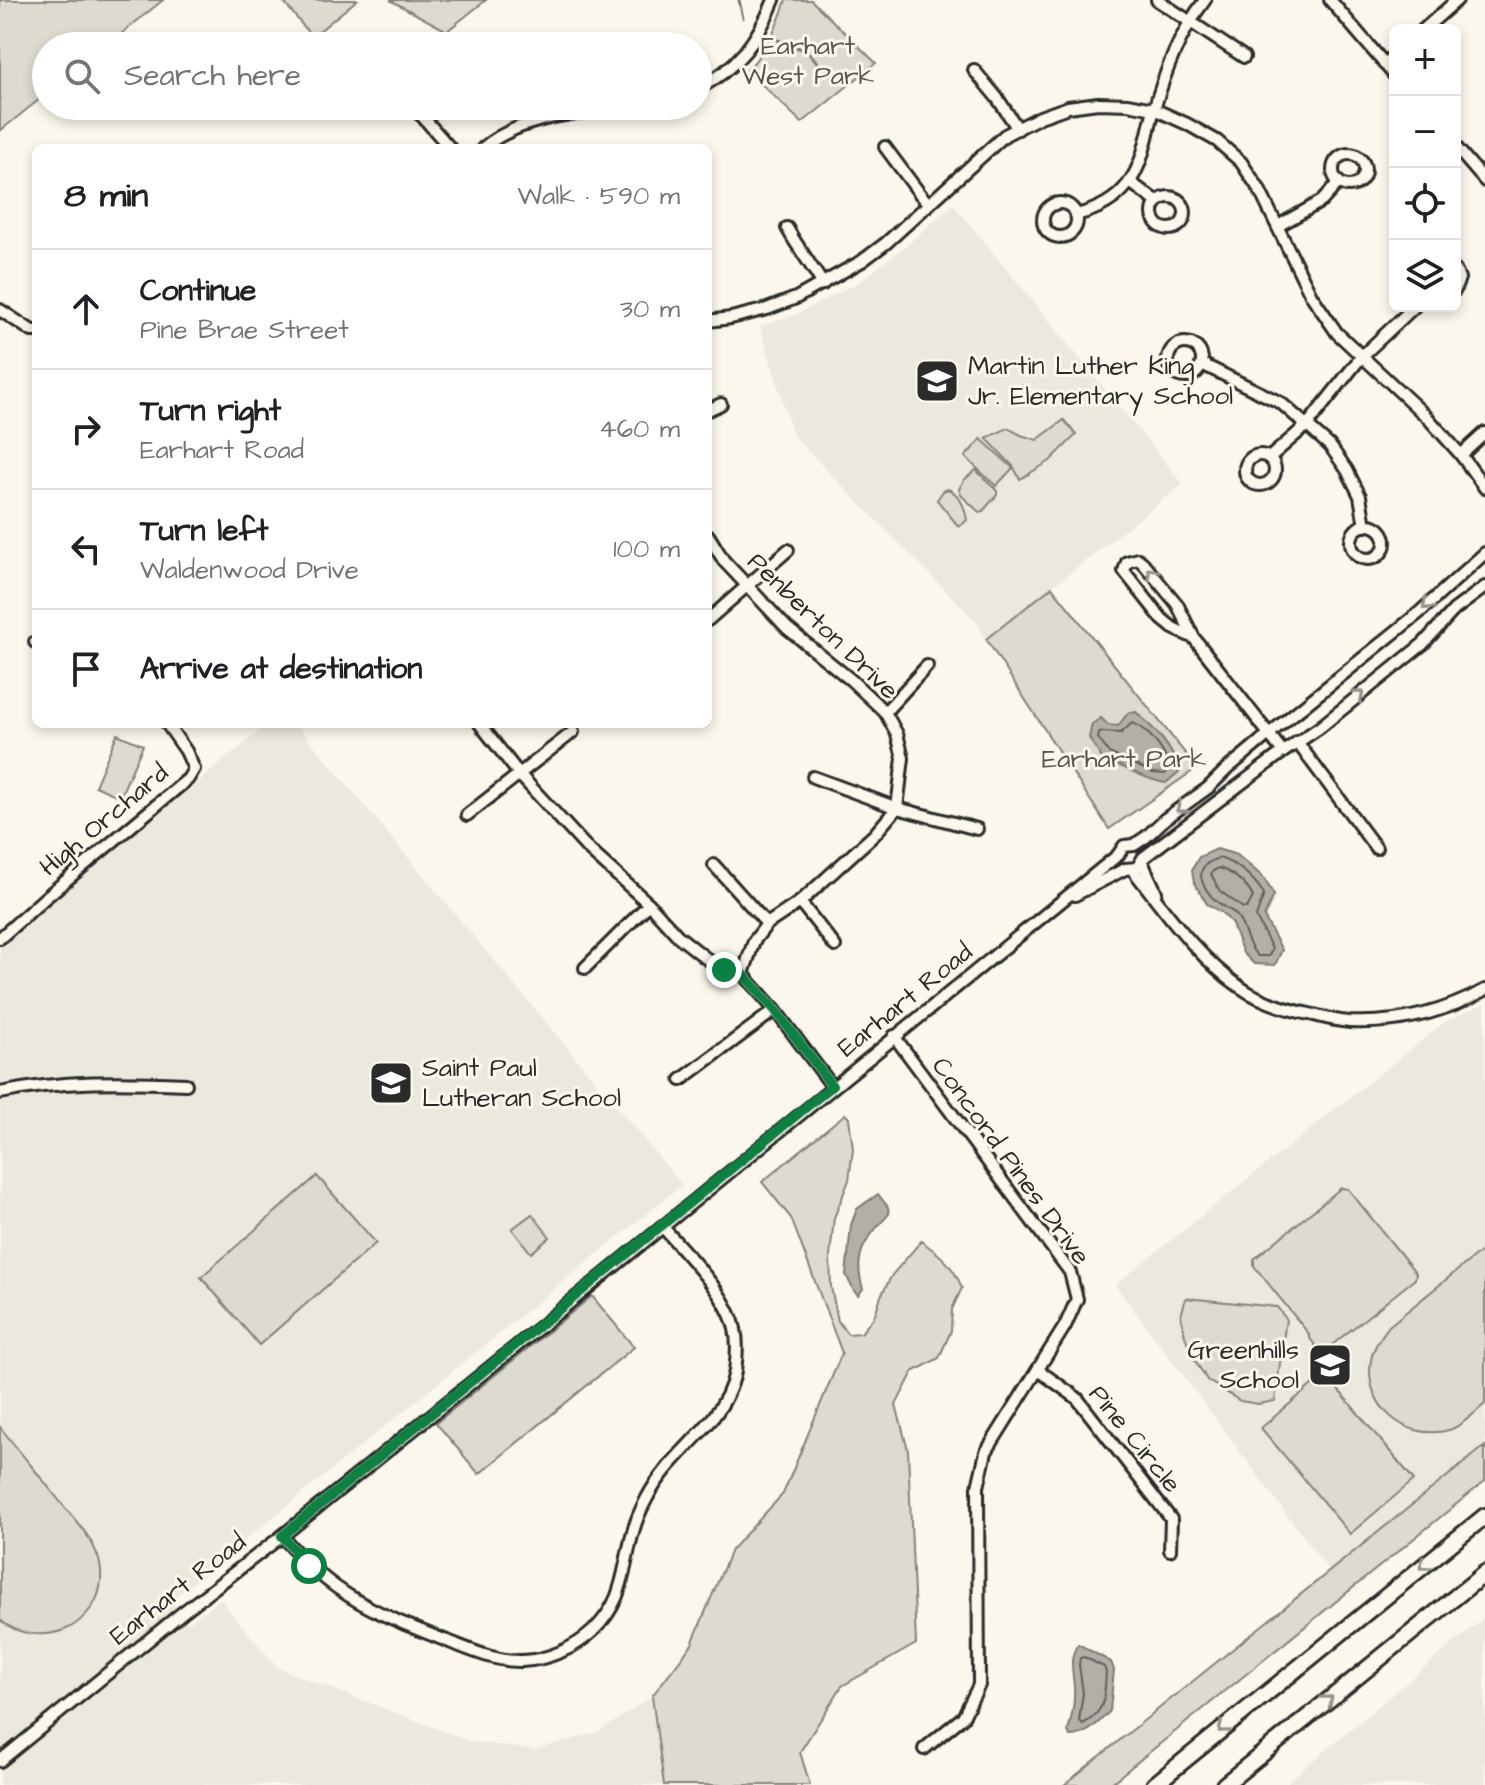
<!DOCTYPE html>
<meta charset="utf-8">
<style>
body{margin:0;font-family:"Architects Daughter",sans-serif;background:#f6f6f6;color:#202124}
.controls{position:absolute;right:24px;top:24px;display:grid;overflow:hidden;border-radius:12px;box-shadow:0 4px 12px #0003}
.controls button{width:72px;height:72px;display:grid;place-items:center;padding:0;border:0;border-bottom:2px solid #e0e0e0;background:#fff;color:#202124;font:40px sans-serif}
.stop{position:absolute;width:24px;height:24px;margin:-18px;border:6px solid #0b8043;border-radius:50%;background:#fff}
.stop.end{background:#0b8043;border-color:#fff;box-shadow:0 2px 8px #0008}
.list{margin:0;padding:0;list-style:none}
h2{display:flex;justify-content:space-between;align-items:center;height:104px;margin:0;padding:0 32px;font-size:34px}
h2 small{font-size:26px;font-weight:400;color:#757577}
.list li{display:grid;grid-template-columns:52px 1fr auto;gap:24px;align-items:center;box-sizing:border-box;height:120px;padding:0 32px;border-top:2px solid #e0e0e0}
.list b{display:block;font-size:30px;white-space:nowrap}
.list p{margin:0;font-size:26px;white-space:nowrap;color:#757577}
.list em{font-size:26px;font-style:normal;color:#757577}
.icon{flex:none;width:44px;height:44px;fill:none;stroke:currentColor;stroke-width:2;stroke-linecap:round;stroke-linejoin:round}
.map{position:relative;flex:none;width:1485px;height:1785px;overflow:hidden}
.search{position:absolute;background:#fff;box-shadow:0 4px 12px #0003;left:32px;top:32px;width:680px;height:88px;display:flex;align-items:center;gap:20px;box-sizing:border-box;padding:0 28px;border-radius:44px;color:#757577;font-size:30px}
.panel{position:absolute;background:#fff;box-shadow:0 4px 12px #0003;left:32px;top:144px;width:680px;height:584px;border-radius:12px}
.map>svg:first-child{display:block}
</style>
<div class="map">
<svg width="1485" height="1785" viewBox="0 0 1485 1785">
<rect width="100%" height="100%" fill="#fbf7ec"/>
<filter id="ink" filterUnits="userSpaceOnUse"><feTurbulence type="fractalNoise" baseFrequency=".0125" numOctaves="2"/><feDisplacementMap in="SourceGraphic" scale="16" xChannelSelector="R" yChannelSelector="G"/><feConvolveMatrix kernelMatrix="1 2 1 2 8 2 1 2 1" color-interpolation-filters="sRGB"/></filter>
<g filter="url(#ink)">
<g fill="#ebe8de">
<path d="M953 204 1183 484 986 639 978 623 793 436 760 326 795 315 859 282 907 245Z"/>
<path d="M268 724H296L682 1185 170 1601 188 1623 220 1599 278 1668 472 1742 534 1750 599 1732 652 1696 664 1785H0V946Z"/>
<path d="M1485 1003V1446L1330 1572 1115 1285 1446 1021Z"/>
<path d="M1485 1617V1785H1284Z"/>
</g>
<g fill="#dddad0" stroke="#84827e" stroke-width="2">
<path d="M0 0H163L106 46H46V94L0 131Z"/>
<path d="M282 0H357L312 37Z"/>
<path d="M390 0H486L447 31Z"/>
<path d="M786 0H811L876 63 802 123 747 70C766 51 778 25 786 0Z"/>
<path d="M1064 420 1076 435 1050 461 1020 479 1013 466 986 438 1008 428 1021 435 1037 440Z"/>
<path d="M981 439 1013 468 996 486 965 457Z"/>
<path d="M976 470 997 491V495L983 511 979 512 961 495 959 489 964 480Z"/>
<path d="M948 489C960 494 965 508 967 520L959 527 937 500 943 491Z"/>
<path d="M1052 587 1197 768 1109 829 986 639Z"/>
<path d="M117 734 143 745 120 797 95 786Z"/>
<path d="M845 1114 849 1118 853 1149 849 1180 834 1218 830 1257 831 1287 838 1321 848 1334 861 1333 874 1317 881 1296 892 1275 921 1241C941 1255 953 1265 962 1288L952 1309 951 1331 939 1358 913 1372 896 1405 908 1450 916 1644 842 1686 800 1752 810 1785H664L652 1696 692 1644 731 1550 783 1494 842 1353 791 1218 762 1182Z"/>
<path d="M317 1176 376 1243 259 1345 201 1277Z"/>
<path d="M1341 1188 1348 1189 1416 1273 1415 1279 1328 1348H1317L1309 1337V1334L1254 1266V1259Z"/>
<path d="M532 1214 550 1237 531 1253 512 1229Z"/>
<path d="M1485 1248V1404C1475 1412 1462 1426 1449 1430 1405 1442 1363 1405 1371 1360 1373 1347 1381 1337 1389 1326Z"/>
<path d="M592 1296 634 1347 479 1474 436 1423Z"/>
<path d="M1186 1298 1277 1307 1286 1319 1275 1401 1258 1404 1240 1401 1207 1380 1193 1357 1185 1336 1181 1315Z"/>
<path d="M1325 1374 1414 1480 1350 1534 1261 1428Z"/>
<path d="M0 1427C19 1451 39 1475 58 1499 72 1517 89 1533 97 1554 104 1572 102 1592 92 1607 84 1618 76 1626 64 1630 42 1638 18 1635 0 1620Z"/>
<path d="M1485 1446V1481L1109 1785H1064Z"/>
</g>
<g fill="#b1afa7" stroke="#7b7a75" stroke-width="2">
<path d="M1136 712C1155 730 1173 746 1179 772L1166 783C1144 780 1126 766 1103 760L1089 738 1092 724 1101 718 1108 725 1118 726 1128 713Z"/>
<path d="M1217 849 1237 855 1263 877 1274 895 1264 917 1282 950 1275 965 1254 964 1243 953 1231 922 1222 913 1207 904 1194 883 1192 870 1199 857Z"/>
<path d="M878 1194 888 1207 889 1214C866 1239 852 1254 863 1289L858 1295 854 1291 846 1275 851 1225 857 1209Z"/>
<path d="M1078 1644 1111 1662 1114 1670 1110 1711C1098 1723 1087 1736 1070 1736L1068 1731C1071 1720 1074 1709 1074 1697 1076 1678 1066 1661 1078 1644Z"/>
</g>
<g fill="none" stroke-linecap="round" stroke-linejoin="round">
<g stroke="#61605d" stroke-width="2">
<path d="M1132 723C1147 728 1167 752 1169 769L1165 774 1153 773 1109 753 1098 738 1099 734 1101 732 1121 733Z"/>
<path d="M1219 858C1238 864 1253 877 1264 894L1256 917 1272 949 1269 956H1258C1246 945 1246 929 1237 916 1230 908 1218 905 1211 896 1197 879 1196 865 1219 858Z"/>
<path d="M1219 868C1232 872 1247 884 1253 897L1247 908H1243L1220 891 1211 874 1213 871Z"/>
<path d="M1084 1657 1104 1667 1106 1672C1104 1696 1107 1711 1083 1724L1079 1720 1083 1693 1079 1665 1080 1658Z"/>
</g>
<g stroke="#7b7a75" stroke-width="3">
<path d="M739 0 743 18"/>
<path d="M778 40 807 51 826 72 833 76"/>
</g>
<g stroke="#2b2b2b" stroke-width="16">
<g id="minor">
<path d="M1157 0 1244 57"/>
<path d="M1330 0 1395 76"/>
<path d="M1423 30 1457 0"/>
<path d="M1384 64 1395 55"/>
<path d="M974 70 998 99 1018 129"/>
<path d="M698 89C738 67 757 42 774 0"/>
<path d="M410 106 422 116 450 148"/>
<path d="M1455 146 1485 181"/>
<path d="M885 147 920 194 929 204"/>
<path d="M483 148C522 115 582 113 630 106"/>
<circle cx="1349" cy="170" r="16"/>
<path d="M1130 182 1157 202"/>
<circle cx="1169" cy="213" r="16"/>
<circle cx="1060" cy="220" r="17"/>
<path d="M1076 215C1097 210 1115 201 1128 184 1143 165 1147 135 1153 113 1165 72 1179 34 1205 0"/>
<path d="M1278 226 1322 201 1339 182"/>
<path d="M787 228 794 240 823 284"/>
<path d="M1455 270 1459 278 1455 290"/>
<path d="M0 310 32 331H36"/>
<path d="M708 321 731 318 767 309 796 298 862 261 886 243 1005 135 1040 117 1068 107 1098 103 1128 104 1154 109 1187 124 1217 141 1241 162 1259 189 1311 295 1337 333 1427 417 1461 455 1485 488"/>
<circle cx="1185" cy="360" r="17"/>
<path d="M1202 364 1281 403 1330 446 1347 470 1360 496 1365 526"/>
<path d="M708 410 721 404"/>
<circle cx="1260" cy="470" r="15"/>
<path d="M1461 455 1485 433"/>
<path d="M1269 458 1308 424 1362 356 1415 306"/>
<circle cx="1368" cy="542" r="17"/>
<path d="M708 535 724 561 787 628 851 680 885 712 897 734 903 758 897 808 874 835 800 902 767 924 754 941 743 974"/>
<path d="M708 620 788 550"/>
<path d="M1194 638 1173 628 1162 619 1124 571 1127 562 1138 559 1143 563 1177 604 1194 638 1283 752"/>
<path d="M35 642H36"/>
<path d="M885 712 927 666"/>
<path d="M480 724 519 774 587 848 649 904 678 936 707 959 724 970 743 974 775 1010 832 1086"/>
<path d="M1297 742 1376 848"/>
<path d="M813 777 897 808 977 829"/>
<path d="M467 815 573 732"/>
<path d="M1142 862 1156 892"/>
<path d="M714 865 767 924"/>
<path d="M1133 870C1166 911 1196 956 1240 987 1261 1002 1288 1010 1314 1015 1325 1018 1338 1021 1350 1022 1397 1024 1444 1012 1485 990"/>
<path d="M1075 895 1125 869 1137 868 1143 858 1283 752 1319 728 1423 644 1454 610 1485 587"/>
<path d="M800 902 835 946"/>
<path d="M0 938 45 898 188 779 194 769 186 751 167 724"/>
<path d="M585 968 649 904"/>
<path d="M894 1036 1070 1272 1077 1299 1065 1326 986 1452 978 1487 979 1685 963 1717 924 1749"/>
<path d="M681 1080 775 1010"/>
<path d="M0 1093C62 1080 123 1081 186 1084"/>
<path d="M1038 1370 1077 1398 1171 1519 1170 1550"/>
<path d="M282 1536C332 1596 376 1613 447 1641 471 1650 496 1662 522 1661 548 1660 575 1648 593 1631 625 1600 622 1571 633 1532 636 1520 641 1509 647 1498 663 1467 690 1446 712 1419 723 1405 732 1389 735 1371 737 1357 738 1342 735 1329 728 1295 685 1253 662 1226"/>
<path d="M0 1761 183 1612 282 1536 513 1349 1118 855 1124 846 1134 845 1146 837 1165 819 1208 788 1227 769 1269 734 1420 612 1485 553"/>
</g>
</g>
<g stroke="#2b2b2b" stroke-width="20">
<g id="highway">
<path d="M1154 1785 1485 1516"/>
<path d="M1224 1785 1485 1573"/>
</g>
</g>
<use href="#minor" stroke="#fbf7ec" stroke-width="10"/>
<use href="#highway" stroke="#fbf7ec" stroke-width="14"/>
</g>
<defs><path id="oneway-chevron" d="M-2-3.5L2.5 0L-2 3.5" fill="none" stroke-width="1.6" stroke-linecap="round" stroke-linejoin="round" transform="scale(2)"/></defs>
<g stroke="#93918c">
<use href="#oneway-chevron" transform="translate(1152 573) rotate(-130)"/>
<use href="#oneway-chevron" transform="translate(1427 605) rotate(139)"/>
<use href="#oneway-chevron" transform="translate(1359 695) rotate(-39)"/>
<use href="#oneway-chevron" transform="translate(1181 808) rotate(145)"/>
<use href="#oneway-chevron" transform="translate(1424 1565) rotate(141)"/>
<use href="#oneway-chevron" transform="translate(1328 1700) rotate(-39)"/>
<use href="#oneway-chevron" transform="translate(1223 1728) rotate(141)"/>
</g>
</g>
<g fill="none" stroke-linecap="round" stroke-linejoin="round" filter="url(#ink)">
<path stroke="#0b8043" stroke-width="10" d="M309 1566 282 1536 832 1086 775 1010 743 974 724 970"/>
</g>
<defs>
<g id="school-square" transform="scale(2.3)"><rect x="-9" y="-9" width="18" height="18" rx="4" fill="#2b2b2b" stroke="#fbf7ec"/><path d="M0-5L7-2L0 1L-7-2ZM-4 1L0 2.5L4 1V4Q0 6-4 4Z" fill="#fff"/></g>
</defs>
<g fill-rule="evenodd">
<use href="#school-square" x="937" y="381"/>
<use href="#school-square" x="391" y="1083"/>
<use href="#school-square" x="1330" y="1365"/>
</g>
<g text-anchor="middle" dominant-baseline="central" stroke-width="6" stroke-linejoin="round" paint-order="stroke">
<g font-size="26" fill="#585754" stroke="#fbf7ec">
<text x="808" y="46">Earhart<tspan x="808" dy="30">West Park</tspan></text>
<text x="1124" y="759">Earhart Park</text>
</g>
<g font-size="26" fill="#2b2b2b" stroke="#fbf7ec" text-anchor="start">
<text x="968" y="366">Martin Luther King<tspan x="968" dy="30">Jr. Elementary School</tspan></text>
<text x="422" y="1068">Saint Paul<tspan x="422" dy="30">Lutheran School</tspan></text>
<text x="1299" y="1350" text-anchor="end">Greenhills<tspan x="1299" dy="30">School</tspan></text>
</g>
<g font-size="26" fill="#2b2b2b" stroke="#fbf7ec">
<text transform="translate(823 626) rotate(44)">Penberton Drive</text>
<text transform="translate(104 820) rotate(-40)">High Orchard</text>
<text transform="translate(905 1000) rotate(-39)">Earhart Road</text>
<text transform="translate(1011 1161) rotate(54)">Concord Pines Drive</text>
<text transform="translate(1135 1439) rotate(51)">Pine Circle</text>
<text transform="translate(178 1589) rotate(-38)">Earhart Road</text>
</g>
</g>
</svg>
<div class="controls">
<button>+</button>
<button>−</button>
<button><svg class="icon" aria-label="locate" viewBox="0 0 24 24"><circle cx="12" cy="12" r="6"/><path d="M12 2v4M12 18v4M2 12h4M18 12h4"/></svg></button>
<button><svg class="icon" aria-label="layers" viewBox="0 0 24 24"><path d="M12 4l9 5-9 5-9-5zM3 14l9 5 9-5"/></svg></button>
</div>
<div class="stop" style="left:309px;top:1566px"></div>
<div class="stop end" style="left:724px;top:970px"></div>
<div class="search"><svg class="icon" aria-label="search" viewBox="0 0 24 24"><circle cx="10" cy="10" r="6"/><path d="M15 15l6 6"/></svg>Search here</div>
<section class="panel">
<h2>8 min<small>Walk · 590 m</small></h2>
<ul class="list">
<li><svg class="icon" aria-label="ahead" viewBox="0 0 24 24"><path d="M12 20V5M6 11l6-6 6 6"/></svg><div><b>Continue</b><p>Pine Brae Street</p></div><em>30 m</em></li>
<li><svg class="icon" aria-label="right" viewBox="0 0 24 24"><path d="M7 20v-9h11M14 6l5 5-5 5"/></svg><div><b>Turn right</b><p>Earhart Road</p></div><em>460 m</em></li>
<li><svg class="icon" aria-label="left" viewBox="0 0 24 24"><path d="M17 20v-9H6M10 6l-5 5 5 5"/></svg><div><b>Turn left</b><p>Waldenwood Drive</p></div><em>100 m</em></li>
<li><svg class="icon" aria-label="arrive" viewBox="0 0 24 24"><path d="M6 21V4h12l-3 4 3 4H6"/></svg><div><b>Arrive at destination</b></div></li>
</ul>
</section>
</div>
